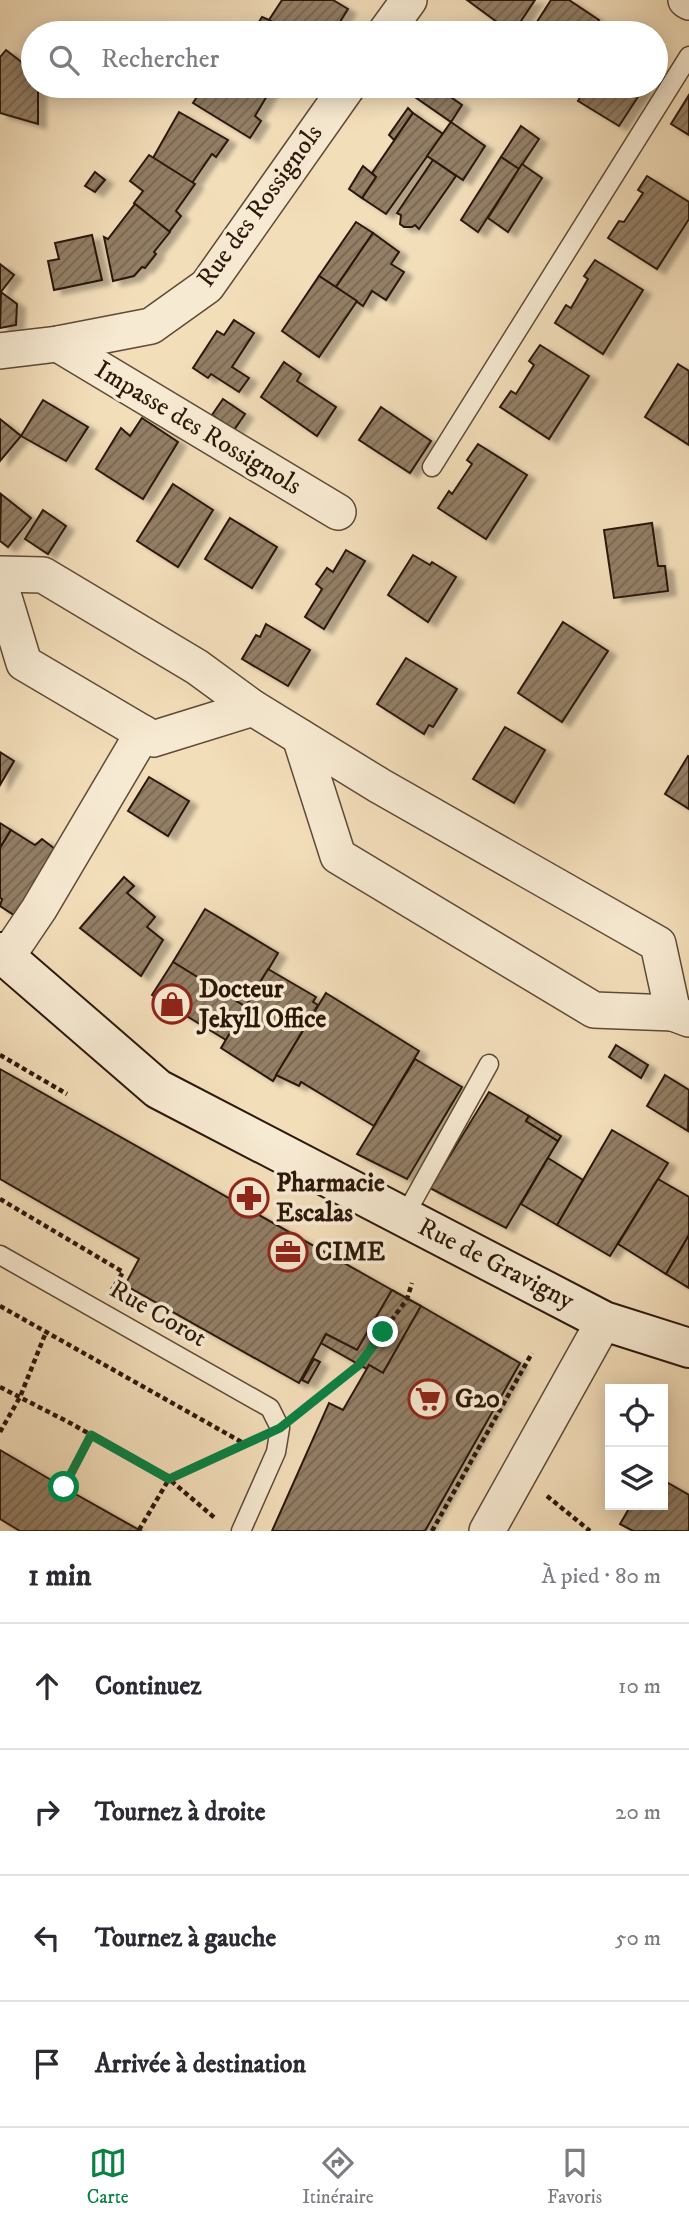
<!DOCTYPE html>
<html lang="fr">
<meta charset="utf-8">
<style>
body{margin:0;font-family:"IM FELL DW Pica",serif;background:#f2f2f3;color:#2b2b33}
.controls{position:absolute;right:21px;bottom:21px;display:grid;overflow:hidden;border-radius:0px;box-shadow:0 4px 18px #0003}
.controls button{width:63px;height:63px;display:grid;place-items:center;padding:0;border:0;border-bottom:2px solid #e1e1e2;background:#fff;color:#2b2b33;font:35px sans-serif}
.stop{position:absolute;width:21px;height:21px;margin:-16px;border:5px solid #0b8043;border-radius:50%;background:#fff}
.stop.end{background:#0b8043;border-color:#fff;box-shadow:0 2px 7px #0008}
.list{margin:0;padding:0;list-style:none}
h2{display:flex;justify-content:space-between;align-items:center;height:91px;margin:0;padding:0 28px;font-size:30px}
h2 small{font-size:23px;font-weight:400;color:#7c7c81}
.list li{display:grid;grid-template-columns:46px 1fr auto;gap:21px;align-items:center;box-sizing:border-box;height:126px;padding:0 28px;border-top:2px solid #e1e1e2}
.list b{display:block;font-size:26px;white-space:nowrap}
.list em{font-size:23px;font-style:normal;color:#7c7c81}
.icon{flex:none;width:38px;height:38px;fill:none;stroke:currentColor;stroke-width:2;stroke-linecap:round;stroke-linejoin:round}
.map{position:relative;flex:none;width:689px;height:1531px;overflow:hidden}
.search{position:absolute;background:#fff;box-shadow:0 4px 18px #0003;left:21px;right:21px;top:21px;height:77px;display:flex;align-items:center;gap:18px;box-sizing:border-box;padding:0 24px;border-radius:38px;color:#7c7c81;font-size:26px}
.sheet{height:595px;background:#fff}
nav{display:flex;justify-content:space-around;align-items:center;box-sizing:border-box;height:98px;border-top:2px solid #e1e1e2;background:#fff;font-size:19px;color:#7c7c81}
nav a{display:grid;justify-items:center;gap:4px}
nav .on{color:#0b8043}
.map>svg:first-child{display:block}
</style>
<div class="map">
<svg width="689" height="1531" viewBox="0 0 689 1531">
<defs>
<pattern id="building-hatch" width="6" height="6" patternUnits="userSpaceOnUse" patternTransform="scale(1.75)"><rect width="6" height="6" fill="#937f66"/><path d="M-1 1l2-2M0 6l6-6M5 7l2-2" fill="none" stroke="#786752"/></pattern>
<filter id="shadow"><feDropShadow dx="8" dy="4.5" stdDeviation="2" flood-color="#0004"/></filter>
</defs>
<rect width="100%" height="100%" fill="#f3deba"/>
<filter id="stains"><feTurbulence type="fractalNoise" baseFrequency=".00286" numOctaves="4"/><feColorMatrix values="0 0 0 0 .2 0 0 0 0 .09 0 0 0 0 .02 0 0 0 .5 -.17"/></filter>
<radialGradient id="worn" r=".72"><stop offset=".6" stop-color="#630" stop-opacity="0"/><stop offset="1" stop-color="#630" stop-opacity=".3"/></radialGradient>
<g fill="url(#building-hatch)" stroke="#2c180a" stroke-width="2" filter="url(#shadow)">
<path d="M282 0H333L348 9 333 33H290L269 20Z"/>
<path d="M467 0H535L513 33H495L501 25Z"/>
<path d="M551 0H569L599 20 591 33H541L533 28Z"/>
<path d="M262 17 269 20 290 33H252Z"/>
<path d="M6 50 33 71V86H38V124L0 113V57Z"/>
<path d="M204 86H266L271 89 255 116 261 121 250 138 193 103Z"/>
<path d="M418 86H435L462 105 451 122 412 95Z"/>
<path d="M587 86H645L619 126 578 101Z"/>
<path d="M689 95V135L671 124Z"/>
<path d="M408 108 413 113 394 140 389 135Z"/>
<path d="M179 112 228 140 216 157 212 154 192 183 153 158Z"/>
<path d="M413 113 443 134 386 214 362 198 376 177 372 173Z"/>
<path d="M451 122 485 146 463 180 427 156Z"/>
<path d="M521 126 539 139 519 169 501 157Z"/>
<path d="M149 155 195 184 176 211 181 216 169 232 134 203 143 191 130 181Z"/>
<path d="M501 157 519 169 478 232 461 220Z"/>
<path d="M433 160 456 176 419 229 415 225 412 227H404L400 224 401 215 397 213Z"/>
<path d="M522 164 542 178 508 232 488 218Z"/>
<path d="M363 166 376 177 362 198 349 189Z"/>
<path d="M95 172 105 180 95 192 85 186Z"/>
<path d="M647 176 689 202V219L657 269 608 238 619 221 624 222 643 193 638 190Z"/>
<path d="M135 204 170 232 154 252 156 254 145 268 142 267 134 276 113 281 104 237 108 239Z"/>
<path d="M356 222 373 233 336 287 319 276Z"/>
<path d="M373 233 399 252 391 264 404 272 386 300 372 291 363 306 336 287Z"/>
<path d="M92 235 102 280 54 290 48 261 59 259 55 243Z"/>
<path d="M595 260 643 290 603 354 555 323 566 305 571 308 588 279 584 276Z"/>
<path d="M0 264 14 275 0 293Z"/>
<path d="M319 276 357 301 319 357 282 331Z"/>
<path d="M1 292 17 304 16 325 0 328Z"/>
<path d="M234 320 254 333 232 367 249 378 239 392 211 374 208 378 193 368 217 331 224 335Z"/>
<path d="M540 345 589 376 549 439 500 407 511 391 516 394 534 365 529 361Z"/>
<path d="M284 362 301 374 297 381 336 407 317 436 261 397Z"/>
<path d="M678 364 689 371V445L645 417Z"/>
<path d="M223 399 245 414 234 430 212 415Z"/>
<path d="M43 400 88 427 66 461 21 436Z"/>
<path d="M381 407 431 441 410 473 359 440Z"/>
<path d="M142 418 178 442 143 499 96 469 121 428 130 436Z"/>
<path d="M0 419 21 436 0 461Z"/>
<path d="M478 444 527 475 486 539 438 508 449 491 452 494 472 464 467 460Z"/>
<path d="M173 484 213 510 178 567 137 541Z"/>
<path d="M1 494 31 518 8 547 0 541Z"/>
<path d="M43 510 66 526 48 554 25 539Z"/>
<path d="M230 518 277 547 252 588 205 559Z"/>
<path d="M652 523 658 566H665L668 591 614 598 604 530Z"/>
<path d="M346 550 365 561 324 629 305 617 322 589 316 584 327 568 333 572Z"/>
<path d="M413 555 430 565 432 562 456 577 428 622 388 595Z"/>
<path d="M563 622 608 651 562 722 518 693Z"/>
<path d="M266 624 310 650 288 686 242 659 256 635 260 637Z"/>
<path d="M406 658 457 689 433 727 429 725 424 734 377 704Z"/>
<path d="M505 727 545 750 514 803 473 779Z"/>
<path d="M0 752 14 761 0 785Z"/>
<path d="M688 756 689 757V809L665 794Z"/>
<path d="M149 777 189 801 168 836 128 811Z"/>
<path d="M0 823 11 830 0 848Z"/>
<path d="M11 830 35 845 42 839 60 853 20 919 0 906 2 899 0 898V848Z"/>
<path d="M124 877 134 886 127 893 155 917 147 927 163 940 141 976 80 928Z"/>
<path d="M205 909 278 953 246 1007 173 962Z"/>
<path d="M173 962 246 1007 226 1040 152 995Z"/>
<path d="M268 969 316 997 313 1002 318 1005 273 1081 221 1048Z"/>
<path d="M326 993 419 1051 374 1126 301 1082 299 1086 276 1075Z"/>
<path d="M616 1045 648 1065 641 1078 609 1057Z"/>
<path d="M415 1059 462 1087 407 1179 357 1154Z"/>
<path d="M0 1069 392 1290 357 1350 326 1334 299 1383 125 1285 139 1259 0 1179Z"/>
<path d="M665 1075 689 1090 688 1131 647 1106Z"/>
<path d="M489 1092 529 1116 526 1121 558 1141 506 1228 430 1188Z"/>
<path d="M529 1116 561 1136 558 1141 526 1121Z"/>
<path d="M612 1130 668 1163 610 1256 557 1225Z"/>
<path d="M548 1158 583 1180 557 1225 521 1204Z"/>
<path d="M658 1179 689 1197V1235L666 1274 618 1244Z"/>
<path d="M689 1235V1288L666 1274Z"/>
<path d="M392 1290 421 1306 383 1373 369 1365 367 1369 321 1343 326 1334 357 1350Z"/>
<path d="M421 1306 520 1363 425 1531H272L329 1403 343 1410 369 1365 383 1373Z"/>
<path d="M314 1359 320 1362 308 1383 302 1380Z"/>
<path d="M0 1450 63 1487 141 1531H20L0 1519Z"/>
<path d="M663 1480 689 1495V1531H633L620 1524 631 1505H663Z"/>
</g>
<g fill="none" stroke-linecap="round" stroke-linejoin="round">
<g stroke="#5e4a36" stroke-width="21">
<g id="lane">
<path d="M432 467 689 56"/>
<path d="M404 1217 489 1064"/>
<path d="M0 1255 270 1408 280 1428 276 1452 241 1531"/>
</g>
</g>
<g stroke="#5e4a36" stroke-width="38">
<g id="street">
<path d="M686 0 689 2"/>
<path d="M385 33 409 0"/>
<path d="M58 344 338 512"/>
<path d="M0 351 58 344 151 326 207 286 348 86"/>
<path d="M0 574 43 575 197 667 253 708 380 786 658 944 673 1013 689 1019"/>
<path d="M0 584 24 663 153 739 253 708"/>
<path d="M300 737 338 856 594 1010 673 1013"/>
<path d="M6 958 39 909 143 733"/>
<path d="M487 1531 604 1321"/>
</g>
</g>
<g stroke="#2c180a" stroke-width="42">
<path id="secondary" d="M0 952 158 1089 604 1321 689 1348"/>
</g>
<g stroke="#2c180a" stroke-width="4.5" stroke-dasharray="5 3.5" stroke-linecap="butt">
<path d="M0 1055 67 1094"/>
<path d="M0 1199 123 1272 112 1290"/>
<path d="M0 1306 245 1444 250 1442"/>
<path d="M0 1387 72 1424 169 1479 216 1519"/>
<path d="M302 1410 359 1365 407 1299 412 1283"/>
<path d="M0 1432 20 1397 46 1332"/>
<path d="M63 1487 91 1435"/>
<path d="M547 1496 590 1531"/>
<path d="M139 1530 169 1479 245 1444"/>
<path d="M432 1531 532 1353"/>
</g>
<use href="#lane" stroke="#f7ead2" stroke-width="18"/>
<use href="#street" stroke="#f7ead2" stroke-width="35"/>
<use href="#secondary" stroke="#f7ead2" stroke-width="38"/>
</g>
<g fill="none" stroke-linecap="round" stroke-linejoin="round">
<path stroke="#0b8043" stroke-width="9" d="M64 1487 91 1435 169 1479 280 1428 359 1365 383 1332"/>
</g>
<defs>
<g id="shop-ring" transform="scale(2.0125)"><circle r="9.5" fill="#f7ead2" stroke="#8f2418" stroke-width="1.5"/><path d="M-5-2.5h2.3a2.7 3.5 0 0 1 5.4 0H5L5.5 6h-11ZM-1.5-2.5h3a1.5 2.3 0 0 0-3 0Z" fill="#8f2418"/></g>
<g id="pharmacy-ring" transform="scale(2.0125)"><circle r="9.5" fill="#f7ead2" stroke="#8f2418" stroke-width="1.5"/><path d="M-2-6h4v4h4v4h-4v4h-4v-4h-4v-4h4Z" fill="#8f2418"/></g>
<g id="office-ring" transform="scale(2.0125)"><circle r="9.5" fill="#f7ead2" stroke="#8f2418" stroke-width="1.5"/><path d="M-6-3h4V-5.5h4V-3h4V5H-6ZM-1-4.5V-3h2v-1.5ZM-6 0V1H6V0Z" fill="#8f2418"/></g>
<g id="supermarket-ring" transform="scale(2.0125)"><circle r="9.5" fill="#f7ead2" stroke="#8f2418" stroke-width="1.5"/><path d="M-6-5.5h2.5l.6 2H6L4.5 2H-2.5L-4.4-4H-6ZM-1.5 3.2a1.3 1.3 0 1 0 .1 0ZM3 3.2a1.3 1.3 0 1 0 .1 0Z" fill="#8f2418"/></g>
</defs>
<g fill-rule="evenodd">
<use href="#shop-ring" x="172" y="1004"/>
<use href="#pharmacy-ring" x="249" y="1198"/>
<use href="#office-ring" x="288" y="1252"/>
<use href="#supermarket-ring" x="428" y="1399"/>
</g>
<g text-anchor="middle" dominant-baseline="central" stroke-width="7" stroke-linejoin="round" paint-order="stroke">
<g font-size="26" fill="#2c180a" stroke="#f7ead2">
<text transform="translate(260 206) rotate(-54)">Rue des Rossignols</text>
<text transform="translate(198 428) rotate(31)">Impasse des Rossignols</text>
<text transform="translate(496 1264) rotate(27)">Rue de Gravigny</text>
<text transform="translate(158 1314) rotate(30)">Rue Corot</text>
</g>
<g font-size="26" font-weight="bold" fill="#2c180a" stroke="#f7ead2" text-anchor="start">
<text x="199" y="989">Docteur<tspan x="199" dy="30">Jekyll Office</tspan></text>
<text x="276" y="1183">Pharmacie<tspan x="276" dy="30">Escalas</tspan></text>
<text x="315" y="1252">CIME</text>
<text x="455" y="1399">G20</text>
</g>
</g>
<rect width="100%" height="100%" filter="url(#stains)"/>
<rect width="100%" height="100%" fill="url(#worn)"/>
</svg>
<div class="controls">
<button><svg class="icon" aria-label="locate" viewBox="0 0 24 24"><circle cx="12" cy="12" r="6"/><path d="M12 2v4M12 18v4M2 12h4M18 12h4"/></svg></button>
<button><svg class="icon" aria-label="layers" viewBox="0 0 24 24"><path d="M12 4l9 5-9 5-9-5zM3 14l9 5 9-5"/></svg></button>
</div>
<div class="stop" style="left:64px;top:1487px"></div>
<div class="stop end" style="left:383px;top:1332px"></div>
<div class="search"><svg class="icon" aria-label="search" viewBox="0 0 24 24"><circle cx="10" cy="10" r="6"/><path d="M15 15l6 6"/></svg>Rechercher</div>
</div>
<section class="sheet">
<h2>1 min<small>À pied · 80 m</small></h2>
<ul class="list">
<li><svg class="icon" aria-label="ahead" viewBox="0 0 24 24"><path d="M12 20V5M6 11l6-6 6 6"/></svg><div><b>Continuez</b></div><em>10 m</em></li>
<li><svg class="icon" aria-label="right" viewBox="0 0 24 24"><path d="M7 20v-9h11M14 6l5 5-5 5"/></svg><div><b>Tournez à droite</b></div><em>20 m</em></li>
<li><svg class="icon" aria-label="left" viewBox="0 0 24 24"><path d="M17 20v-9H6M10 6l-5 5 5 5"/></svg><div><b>Tournez à gauche</b></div><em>50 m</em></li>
<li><svg class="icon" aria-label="arrive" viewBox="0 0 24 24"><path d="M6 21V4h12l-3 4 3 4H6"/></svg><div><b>Arrivée à destination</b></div></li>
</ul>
</section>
<nav>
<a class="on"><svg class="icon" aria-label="map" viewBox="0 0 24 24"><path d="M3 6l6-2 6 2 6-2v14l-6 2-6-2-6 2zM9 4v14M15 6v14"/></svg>Carte</a>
<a><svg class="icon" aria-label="directions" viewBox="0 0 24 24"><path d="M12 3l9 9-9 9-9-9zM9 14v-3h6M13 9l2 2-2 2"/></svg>Itinéraire</a>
<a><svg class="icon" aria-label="saved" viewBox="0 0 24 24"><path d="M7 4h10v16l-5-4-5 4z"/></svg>Favoris</a>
</nav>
